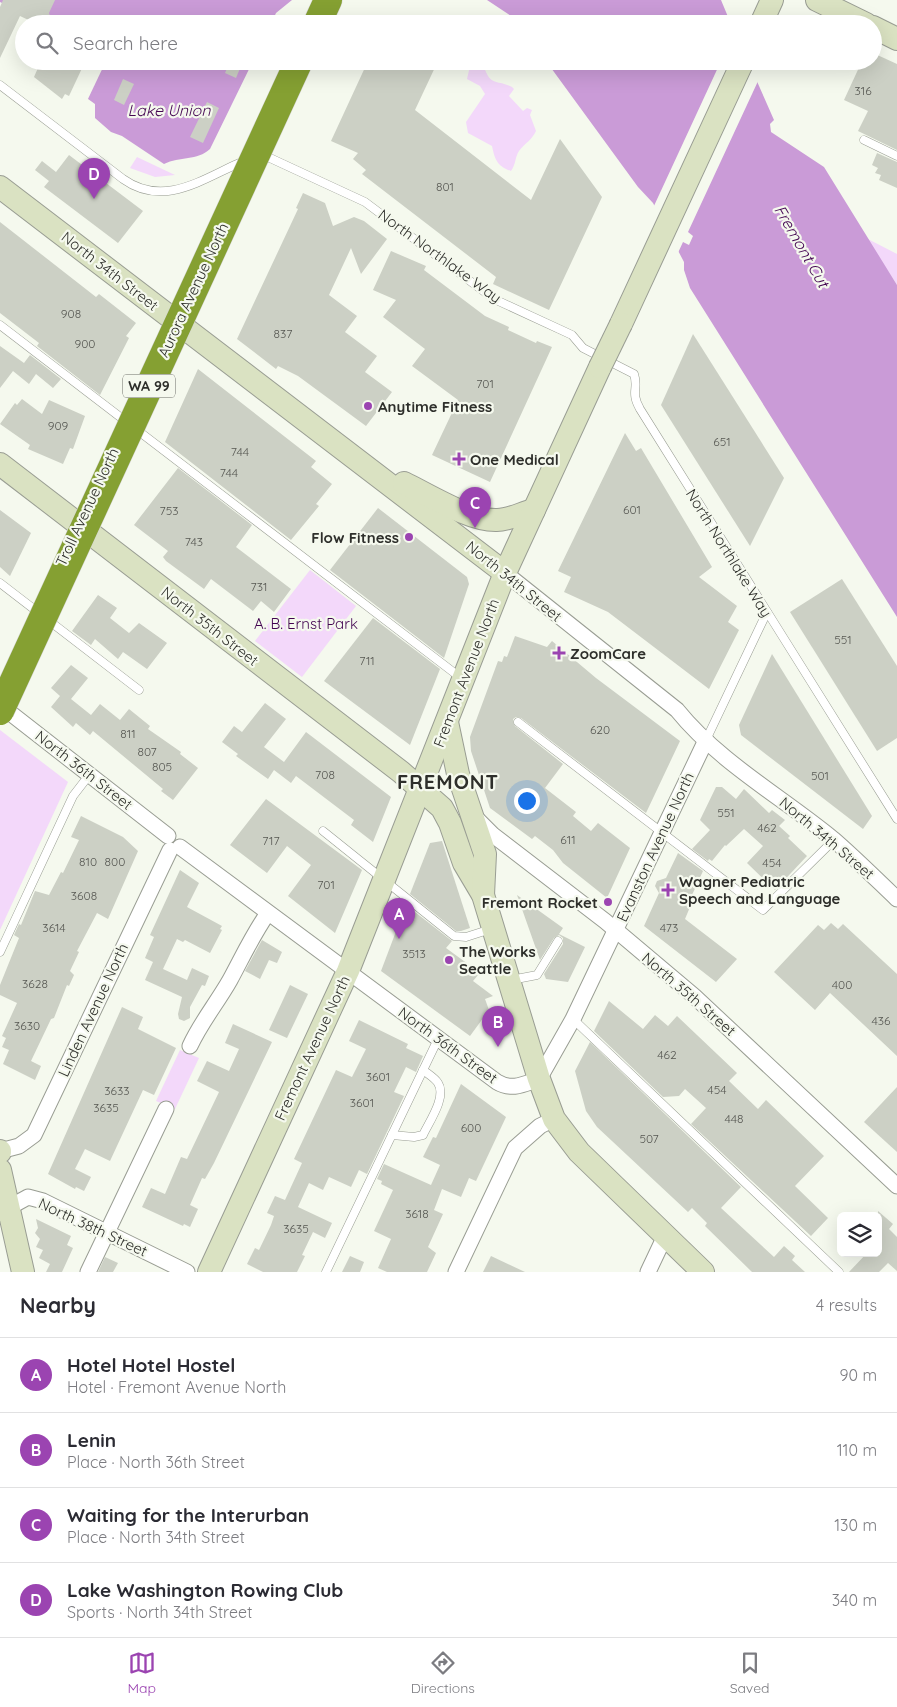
<!DOCTYPE html>
<meta charset="utf-8">
<style>
body{margin:0;font-family:Quicksand,sans-serif;background:#f2f2f3;color:#2b2b33}
.controls{position:absolute;right:15px;bottom:15px;display:grid;overflow:hidden;border-radius:8px;box-shadow:0 5px 20px #0002}
.controls button{width:45px;height:45px;display:grid;place-items:center;padding:0;border:0;border-bottom:1px solid #e1e1e2;background:#fff;color:#2b2b33;font:25px sans-serif}
.you{position:absolute;left:526px;top:800px;width:18px;height:18px;margin:-12px;border:4px solid #fff;border-radius:50%;background:#1a73e8;box-shadow:0 0 0 8px #1a73e833}
.badge{display:grid;place-items:center;width:32px;height:32px;border-radius:50%;background:#9b44b1;color:#fff;font-size:16px;font-weight:700}
.pin{position:absolute;translate:-50% -41px;filter:drop-shadow(0 1px 2px #0008)}
.pin::after{content:'';position:absolute;top:26px;width:18px;height:15px;background:inherit;clip-path:polygon(0 0,100% 0,50% 100%)}
.list{margin:0;padding:0;list-style:none}
h2{display:flex;justify-content:space-between;align-items:center;height:65px;margin:0;padding:0 20px;font-size:21px}
h2 small{font-size:16px;font-weight:400;color:#7c7c81}
.list li{display:grid;grid-template-columns:32px 1fr auto;gap:15px;align-items:center;box-sizing:border-box;height:75px;padding:0 20px;border-top:1px solid #e1e1e2}
.list b{display:block;font-size:19px;white-space:nowrap}
.list p{margin:0;font-size:16px;white-space:nowrap;color:#7c7c81}
.list em{font-size:16px;font-style:normal;color:#7c7c81}
.icon{flex:none;width:28px;height:28px;fill:none;stroke:currentColor;stroke-width:2;stroke-linecap:round;stroke-linejoin:round}
.map{position:relative;flex:none;width:897px;height:1272px;overflow:hidden}
.search{position:absolute;background:#fff;box-shadow:0 5px 20px #0002;left:15px;right:15px;top:15px;height:55px;display:flex;align-items:center;gap:12px;box-sizing:border-box;padding:0 18px;border-radius:28px;color:#7c7c81;font-size:19px}
.sheet{height:365px;background:#fff}
nav{display:flex;justify-content:space-around;align-items:center;box-sizing:border-box;height:70px;border-top:1px solid #e1e1e2;background:#fff;font-size:14px;color:#7c7c81}
nav a{display:grid;justify-items:center;gap:2px}
nav .on{color:#9b44b1}
.map>svg:first-child{display:block}
</style>
<div class="map">
<svg width="897" height="1272" viewBox="0 0 897 1272">
<rect width="100%" height="100%" fill="#f5f9ee"/>
<g fill="#f3d8fa">
<path d="M473 64 484 67C491 87 496 79 512 87L514 89 509 96 523 111 527 108 532 110 530 115 536 131C532 140 525 143 519 151 515 157 516 164 511 171 497 166 495 160 492 146L468 133 466 122 485 94 480 86 467 79 470 66Z"/>
<path d="M137 157 175 175 155 177 130 168Z"/>
<path d="M866 238 897 254V285L894 280Z"/>
<path d="M310 570 356 606 302 677 255 641Z"/>
<path d="M0 730 68 782 0 930Z"/>
<path d="M180 1050 199 1058 175 1109 156 1101Z"/>
</g>
<g fill="#ca9bd7">
<path d="M0 0H292L276 13 271 24H24L0 36Z"/>
<path d="M487 0H721L731 24H519L514 18Z"/>
<path d="M35 61H253L210 149C197 161 180 156 164 164L122 136 111 132 95 118V104Z"/>
<path d="M546 61H748L774 120 770 124 771 132 824 167 897 285V617L690 288 684 270V262L653 203 638 187Z"/>
</g>
<g fill="#f5f9ee">
<path d="M0 2 45 24H24V55L0 39Z"/>
<path d="M33 61H106L87 101Z"/>
<path d="M721 61H751L759 79 688 232 693 236 689 245 683 242 677 255 653 208Z"/>
</g>
<g fill="#ccd0c5">
<path d="M3 0H55L49 13 50 16 44 24H37L20 16 0 58V7Z"/>
<path d="M873 53 897 64V150L858 131 868 111 844 100 862 61H873Z"/>
<path d="M41 61H77L84 64 69 96 65 94 62 99 34 77Z"/>
<path d="M230 61H243L236 78 225 73Z"/>
<path d="M368 61H438L415 110 531 200 560 139 602 197 549 310 493 284 496 277 362 174 366 170 353 159 358 153 331 141Z"/>
<path d="M123 79 134 84 124 105 114 100Z"/>
<path d="M207 102 219 108 203 143 190 137Z"/>
<path d="M877 153 897 162V188L879 180 881 175 875 173 878 168 872 165Z"/>
<path d="M69 155 143 211 118 243 44 187 49 181 35 170 42 161 56 172Z"/>
<path d="M303 193 325 203 333 226 354 217 364 221 387 239 361 274 351 248 329 295 357 316 345 332 377 356 365 372 392 392 366 426 298 376 278 366 276 369 237 339 298 209 296 208Z"/>
<path d="M0 222 96 297 99 294 136 323 126 336 129 338 100 395 37 346 39 343 0 313Z"/>
<path d="M391 251 426 266 424 270 485 316 509 327 508 330 536 343 537 341 552 347 490 482 432 455 458 400 412 366 425 349 383 317 396 300 373 290Z"/>
<path d="M693 334 784 478 750 546 661 405Z"/>
<path d="M0 346 24 363 30 355 61 379 53 388 36 374 29 384 13 371 0 388Z"/>
<path d="M198 369 316 461 311 467 332 484 316 504 319 506 291 540 165 442Z"/>
<path d="M22 399 42 414 49 400 85 416 73 449 70 448 63 464 28 449 30 445 0 424 15 403 17 405Z"/>
<path d="M625 433 636 451 641 448 712 567 699 577 737 606 728 622 739 630 709 689 608 612 564 592 571 577 558 571Z"/>
<path d="M178 468 252 525 236 547 291 589 274 612 261 601 253 611 211 579 204 589 166 561 163 557 168 551 134 525Z"/>
<path d="M378 508 467 577 469 584 444 658 330 570Z"/>
<path d="M0 510 31 533 10 576 0 567Z"/>
<path d="M842 579 897 666V738L877 751 790 612Z"/>
<path d="M98 595 117 608 110 618 129 633 139 623 167 643 147 669 123 652 118 659 95 639 91 645 72 631Z"/>
<path d="M373 618 440 669 410 745 324 681Z"/>
<path d="M515 636 547 647 552 641 596 678 680 741 646 813 521 718 516 717 513 719 515 726 563 764 545 788 576 812 573 816 591 831 598 823 630 848 607 898 563 863 553 850 535 836 532 839 490 808 471 751 470 737 498 661 502 662 504 656 507 657Z"/>
<path d="M772 654 872 816 863 829 741 735 739 725Z"/>
<path d="M71 665 88 678 71 699 91 715 100 704 120 720 129 709 150 726 148 729 181 752 180 754 198 768 173 800 161 791 163 789 93 731 90 735 76 723 73 727 51 707 60 696 51 688Z"/>
<path d="M265 703 286 719 264 747 284 762 306 732 391 797 373 842 351 825 354 820 296 776 291 783 274 770 268 779 236 756 238 754 222 742 234 726 242 732Z"/>
<path d="M716 787H722L736 799 744 789 769 813 772 810 785 820 779 826 790 836 788 838 807 856 775 890 747 863 763 846 744 829 726 846 725 845 712 861 709 859 708 861 692 849 710 830 700 820Z"/>
<path d="M266 799 362 870 335 933 288 896 311 865 287 846 267 873 230 845Z"/>
<path d="M81 816 123 837 138 851 108 919 97 913 77 951 79 952 70 971 74 975 69 986 67 985 54 1018 51 1019 31 1061 41 1066 35 1080 3 1064 9 1050 2 1047 6 1038 2 1036 17 1003 0 995V985L19 938 14 935 19 924 21 925 35 891 49 895 61 872 63 873 79 840 71 837Z"/>
<path d="M442 841 470 928 461 931H456L410 894 430 843Z"/>
<path d="M678 853 703 871 687 906 690 907 685 919 737 959 716 982 644 926 659 893 655 886 657 881 666 878Z"/>
<path d="M180 870 199 883 187 907 222 926 220 929 222 930 210 953 185 940 183 942 177 939 163 969 187 980 192 968 209 976 205 986 202 985 190 1007V1018L184 1021 179 1019 178 1014 182 997 145 980 153 962 145 958 154 937 150 935Z"/>
<path d="M517 895 563 928 559 934 585 947 568 982 546 979 544 974 563 944V938L559 935 554 938 540 960Z"/>
<path d="M406 905 452 941 446 948 472 967 470 969 478 975 473 981 493 996 485 999 489 1010 470 1036 381 971Z"/>
<path d="M831 923 838 929 843 924 897 974V1056L830 993 815 1010 774 972 818 925 824 930Z"/>
<path d="M262 940 282 952 277 963 269 960 260 979 245 971Z"/>
<path d="M290 985 308 994 287 1038 269 1030Z"/>
<path d="M609 1001 643 1029 655 1015 668 1026 677 1016 737 1073 729 1081 758 1109 766 1100 824 1156 795 1186 828 1218 811 1236 691 1124 706 1108 685 1089 679 1096 663 1097 594 1031Z"/>
<path d="M122 1007 143 1017 138 1029 176 1048 154 1095 143 1090 110 1161 85 1149 75 1169 91 1177 84 1191 76 1187 75 1189 48 1174Z"/>
<path d="M359 1020 408 1044 406 1048 423 1056 416 1072 406 1067 394 1092 404 1096 367 1174 359 1170 351 1187 329 1177 323 1190 309 1183 298 1207 332 1223 325 1238 313 1232 302 1255 305 1256 297 1272H263L247 1264 255 1248 259 1250 271 1225 274 1216 267 1213 275 1196 285 1200 302 1163 294 1159 336 1070 352 1077 366 1049 349 1041Z"/>
<path d="M233 1024 272 1042 214 1163 205 1179 202 1178 190 1205 198 1209 190 1227 184 1224 183 1226 142 1207 151 1188 165 1194 181 1157 187 1159 219 1092 197 1081 207 1061 229 1071 239 1049 225 1043Z"/>
<path d="M590 1042 741 1187 721 1208 774 1257 784 1246 795 1256 792 1260 805 1272H752L705 1226 707 1223 692 1208 688 1212 597 1127 586 1111 575 1071Z"/>
<path d="M461 1084 506 1117 476 1181 469 1178 461 1197 442 1189 434 1210 443 1214 428 1247 436 1253 427 1272H387L378 1268 391 1239 374 1231 393 1190 381 1184 382 1181 377 1179 384 1164 431 1185 440 1165 423 1157 433 1137 436 1138Z"/>
<path d="M897 1087V1152L864 1122Z"/>
<path d="M878 1211 893 1224 889 1229 897 1237V1271L888 1263 879 1272H849L867 1253H878Z"/>
<path d="M36 1219 71 1236 67 1245 73 1248 62 1272H46L50 1264 39 1258 43 1250 36 1247 40 1239 35 1233 38 1228Z"/>
<path d="M350 1256 364 1262 360 1272H342Z"/>
<path d="M491 1256 525 1272H483Z"/>
<path d="M105 1257 118 1263 113 1272H98Z"/>
</g>
<g fill="none" stroke-linecap="round" stroke-linejoin="round">
<g stroke="#999d93" stroke-width="9">
<g id="lane">
<path d="M0 85 123 179C165 209 205 177 244 161"/>
<path d="M864 140 897 156"/>
<path d="M260 157 270 158 365 202 494 299 572 335 583 348 634 374C639 389 630 391 640 409L897 819"/>
<path d="M0 325 461 678"/>
<path d="M0 583 139 690"/>
<path d="M518 722 763 910 834 840"/>
<path d="M706 740 767 612"/>
<path d="M323 831 454 936 466 937 491 929"/>
<path d="M0 952 73 796 90 774"/>
<path d="M511 980 537 975 558 941"/>
<path d="M573 1019 839 1272"/>
<path d="M392 1135 414 1137 423 1135C429 1122 447 1097 438 1083 435 1078 428 1074 423 1070"/>
<path d="M326 1272 438 1039"/>
</g>
</g>
<g stroke="#999d93" stroke-width="17">
<g id="street">
<path d="M505 573 677 710C719 762 782 797 833 839 855 858 876 879 897 899"/>
<path d="M0 705 168 836"/>
<path d="M475 817 493 835 605 921 694 996 897 1186"/>
<path d="M180 847 497 1082C512 1091 524 1084 539 1079L573 1019 706 740"/>
<path d="M190 1046C201 1022 217 1003 230 980 242 958 253 934 268 913"/>
<path d="M0 1151 19 1146 34 1135 170 850"/>
<path d="M4 1214 8 1208 28 1197 43 1201 187 1272"/>
<path d="M88 1272 166 1109"/>
<path d="M456 1272 515 1148 540 1126 554 1119"/>
<path d="M648 1272 665 1236"/>
</g>
</g>
<g stroke="#999d93" stroke-width="24">
<g id="secondary">
<path d="M817 0 866 24"/>
<path d="M761 24 772 0"/>
<path d="M873 27 897 39"/>
<path d="M0 187 505 573"/>
<path d="M621 324 743 61"/>
<path d="M0 464 401 772 442 808 450 823 464 863 483 895 539 1079 554 1119 579 1152 703 1272"/>
<path d="M404 483C429 495 470 521 497 520 509 520 522 513 534 510"/>
<path d="M447 722 458 774 485 854 483 895"/>
<path d="M0 1151V1152"/>
<path d="M0 1170 23 1272"/>
<path d="M209 1272 348 971 505 573 600 367"/>
</g>
</g>
<g stroke="#d5d5d5" stroke-width="29">
<path id="highway" d="M317 24 328 0"/>
</g>
<use href="#lane" stroke="#fff" stroke-width="8"/>
<use href="#street" stroke="#fff" stroke-width="15"/>
<use href="#secondary" stroke="#dae2c2" stroke-width="22"/>
<use href="#highway" stroke="#85a032" stroke-width="28"/>
<g stroke="#999d93" stroke-width="24" stroke-linecap="butt">
<path id="secondary-bridge" d="M600 367 621 324"/>
</g>
<g stroke="#d5d5d5" stroke-width="29" stroke-linecap="butt">
<path id="highway-bridge" d="M0 711 299 61"/>
</g>
<use href="#secondary-bridge" stroke="#dae2c2" stroke-width="22"/>
<use href="#highway-bridge" stroke="#85a032" stroke-width="28"/>
</g>
<g fill="#9b44b1" stroke="#f5f9ee" stroke-width="2">
<circle cx="368" cy="406" r="5"/>
<path d="M456.5 451.5h5v5h5v5h-5v5h-5v-5h-5v-5h5z"/>
<circle cx="409" cy="537" r="5"/>
<path d="M556.5 645.5h5v5h5v5h-5v5h-5v-5h-5v-5h5z"/>
<path d="M665.5 882.5h5v5h5v5h-5v5h-5v-5h-5v-5h5z"/>
<circle cx="608" cy="902" r="5"/>
<circle cx="449" cy="960" r="5"/>
</g>
<g text-anchor="middle" dominant-baseline="central" stroke-width="4.5" stroke-linejoin="round" paint-order="stroke">
<g font-size="12" fill="#565752">
<text x="863" y="90">316</text>
<text x="445" y="186">801</text>
<text x="71" y="313">908</text>
<text x="283" y="333">837</text>
<text x="85" y="343">900</text>
<text x="485" y="383">701</text>
<text x="58" y="425">909</text>
<text x="722" y="441">651</text>
<text x="240" y="451">744</text>
<text x="229" y="472">744</text>
<text x="632" y="509">601</text>
<text x="169" y="510">753</text>
<text x="194" y="541">743</text>
<text x="259" y="586">731</text>
<text x="843" y="639">551</text>
<text x="367" y="660">711</text>
<text x="600" y="729">620</text>
<text x="128" y="733">811</text>
<text x="147" y="751">807</text>
<text x="162" y="766">805</text>
<text x="325" y="774">708</text>
<text x="820" y="775">501</text>
<text x="726" y="812">551</text>
<text x="767" y="827">462</text>
<text x="568" y="839">611</text>
<text x="271" y="840">717</text>
<text x="88" y="861">810</text>
<text x="115" y="861">800</text>
<text x="772" y="862">454</text>
<text x="326" y="884">701</text>
<text x="84" y="895">3608</text>
<text x="54" y="927">3614</text>
<text x="669" y="927">473</text>
<text x="414" y="953">3513</text>
<text x="35" y="983">3628</text>
<text x="842" y="984">400</text>
<text x="881" y="1020">436</text>
<text x="27" y="1025">3630</text>
<text x="667" y="1054">462</text>
<text x="378" y="1076">3601</text>
<text x="717" y="1089">454</text>
<text x="117" y="1090">3633</text>
<text x="362" y="1102">3601</text>
<text x="106" y="1107">3635</text>
<text x="734" y="1118">448</text>
<text x="471" y="1127">600</text>
<text x="649" y="1138">507</text>
<text x="417" y="1213">3618</text>
<text x="296" y="1228">3635</text>
</g>
<rect fill="#f5f9ee" stroke="#6a6c66" stroke-width="1" x="123" y="374.5" width="52" height="23" rx="4"/>
<g font-size="14" font-weight="bold" fill="#2e2f2b">
<text x="149" y="386">WA 99</text>
</g>
<g font-size="15" fill="#2e2f2b" stroke="#f5f9ee">
<text transform="translate(440 256) rotate(36)">North Northlake Way</text>
<text transform="translate(110 271) rotate(38)">North 34th Street</text>
<text transform="translate(193 290) rotate(-65)">Aurora Avenue North</text>
<text transform="translate(87 507) rotate(-65)">Troll Avenue North</text>
<text transform="translate(729 553) rotate(58)">North Northlake Way</text>
<text transform="translate(514 581) rotate(39)">North 34th Street</text>
<text transform="translate(210 626) rotate(38)">North 35th Street</text>
<text transform="translate(466 673) rotate(-69)">Fremont Avenue North</text>
<text transform="translate(84 770) rotate(38)">North 36th Street</text>
<text transform="translate(827 838) rotate(40)">North 34th Street</text>
<text transform="translate(655 847) rotate(-65)">Evanston Avenue North</text>
<text transform="translate(689 994) rotate(41)">North 35th Street</text>
<text transform="translate(93 1010) rotate(-65)">Linden Avenue North</text>
<text transform="translate(448 1045) rotate(36)">North 36th Street</text>
<text transform="translate(312 1048) rotate(-65)">Fremont Avenue North</text>
<text transform="translate(93 1227) rotate(25)">North 38th Street</text>
</g>
<g font-size="15" font-weight="bold" fill="#2e2f2b" stroke="#f5f9ee" text-anchor="start">
<text x="378" y="406">Anytime Fitness</text>
<text x="470" y="459">One Medical</text>
<text x="399" y="537" text-anchor="end">Flow Fitness</text>
<text x="570" y="653">ZoomCare</text>
<text x="679" y="881">Wagner Pediatric<tspan x="679" dy="17">Speech and Language</tspan></text>
<text x="598" y="902" text-anchor="end">Fremont Rocket</text>
<text x="459" y="951">The Works<tspan x="459" dy="17">Seattle</tspan></text>
</g>
<g font-size="15" fill="#420450" stroke="#f5f9ee">
<text x="306" y="623">A. B. Ernst Park</text>
</g>
<g font-size="16" font-style="italic" fill="#450753" stroke="#f5f9ee">
<text x="169" y="110">Lake Union</text>
<text transform="translate(802 246) rotate(60)">Fremont Cut</text>
</g>
<g font-size="20" font-weight="bold" letter-spacing="1" fill="#2e2f2b" stroke="#f5f9ee">
<text x="448" y="781">FREMONT</text>
</g>
</g>
</svg>
<div class="controls">
<button><svg class="icon" aria-label="layers" viewBox="0 0 24 24"><path d="M12 4l9 5-9 5-9-5zM3 14l9 5 9-5"/></svg></button>
</div>
<div class="you"></div>
<div class="pin badge" style="left:399px;top:939px">A</div>
<div class="pin badge" style="left:498px;top:1047px">B</div>
<div class="pin badge" style="left:475px;top:528px">C</div>
<div class="pin badge" style="left:94px;top:199px">D</div>
<div class="search"><svg class="icon" aria-label="search" viewBox="0 0 24 24"><circle cx="10" cy="10" r="6"/><path d="M15 15l6 6"/></svg>Search here</div>
</div>
<section class="sheet">
<h2>Nearby<small>4 results</small></h2>
<ul class="list">
<li><span class="badge">A</span><div><b>Hotel Hotel Hostel</b><p>Hotel · Fremont Avenue North</p></div><em>90 m</em></li>
<li><span class="badge">B</span><div><b>Lenin</b><p>Place · North 36th Street</p></div><em>110 m</em></li>
<li><span class="badge">C</span><div><b>Waiting for the Interurban</b><p>Place · North 34th Street</p></div><em>130 m</em></li>
<li><span class="badge">D</span><div><b>Lake Washington Rowing Club</b><p>Sports · North 34th Street</p></div><em>340 m</em></li>
</ul>
</section>
<nav>
<a class="on"><svg class="icon" aria-label="map" viewBox="0 0 24 24"><path d="M3 6l6-2 6 2 6-2v14l-6 2-6-2-6 2zM9 4v14M15 6v14"/></svg>Map</a>
<a><svg class="icon" aria-label="directions" viewBox="0 0 24 24"><path d="M12 3l9 9-9 9-9-9zM9 14v-3h6M13 9l2 2-2 2"/></svg>Directions</a>
<a><svg class="icon" aria-label="saved" viewBox="0 0 24 24"><path d="M7 4h10v16l-5-4-5 4z"/></svg>Saved</a>
</nav>
